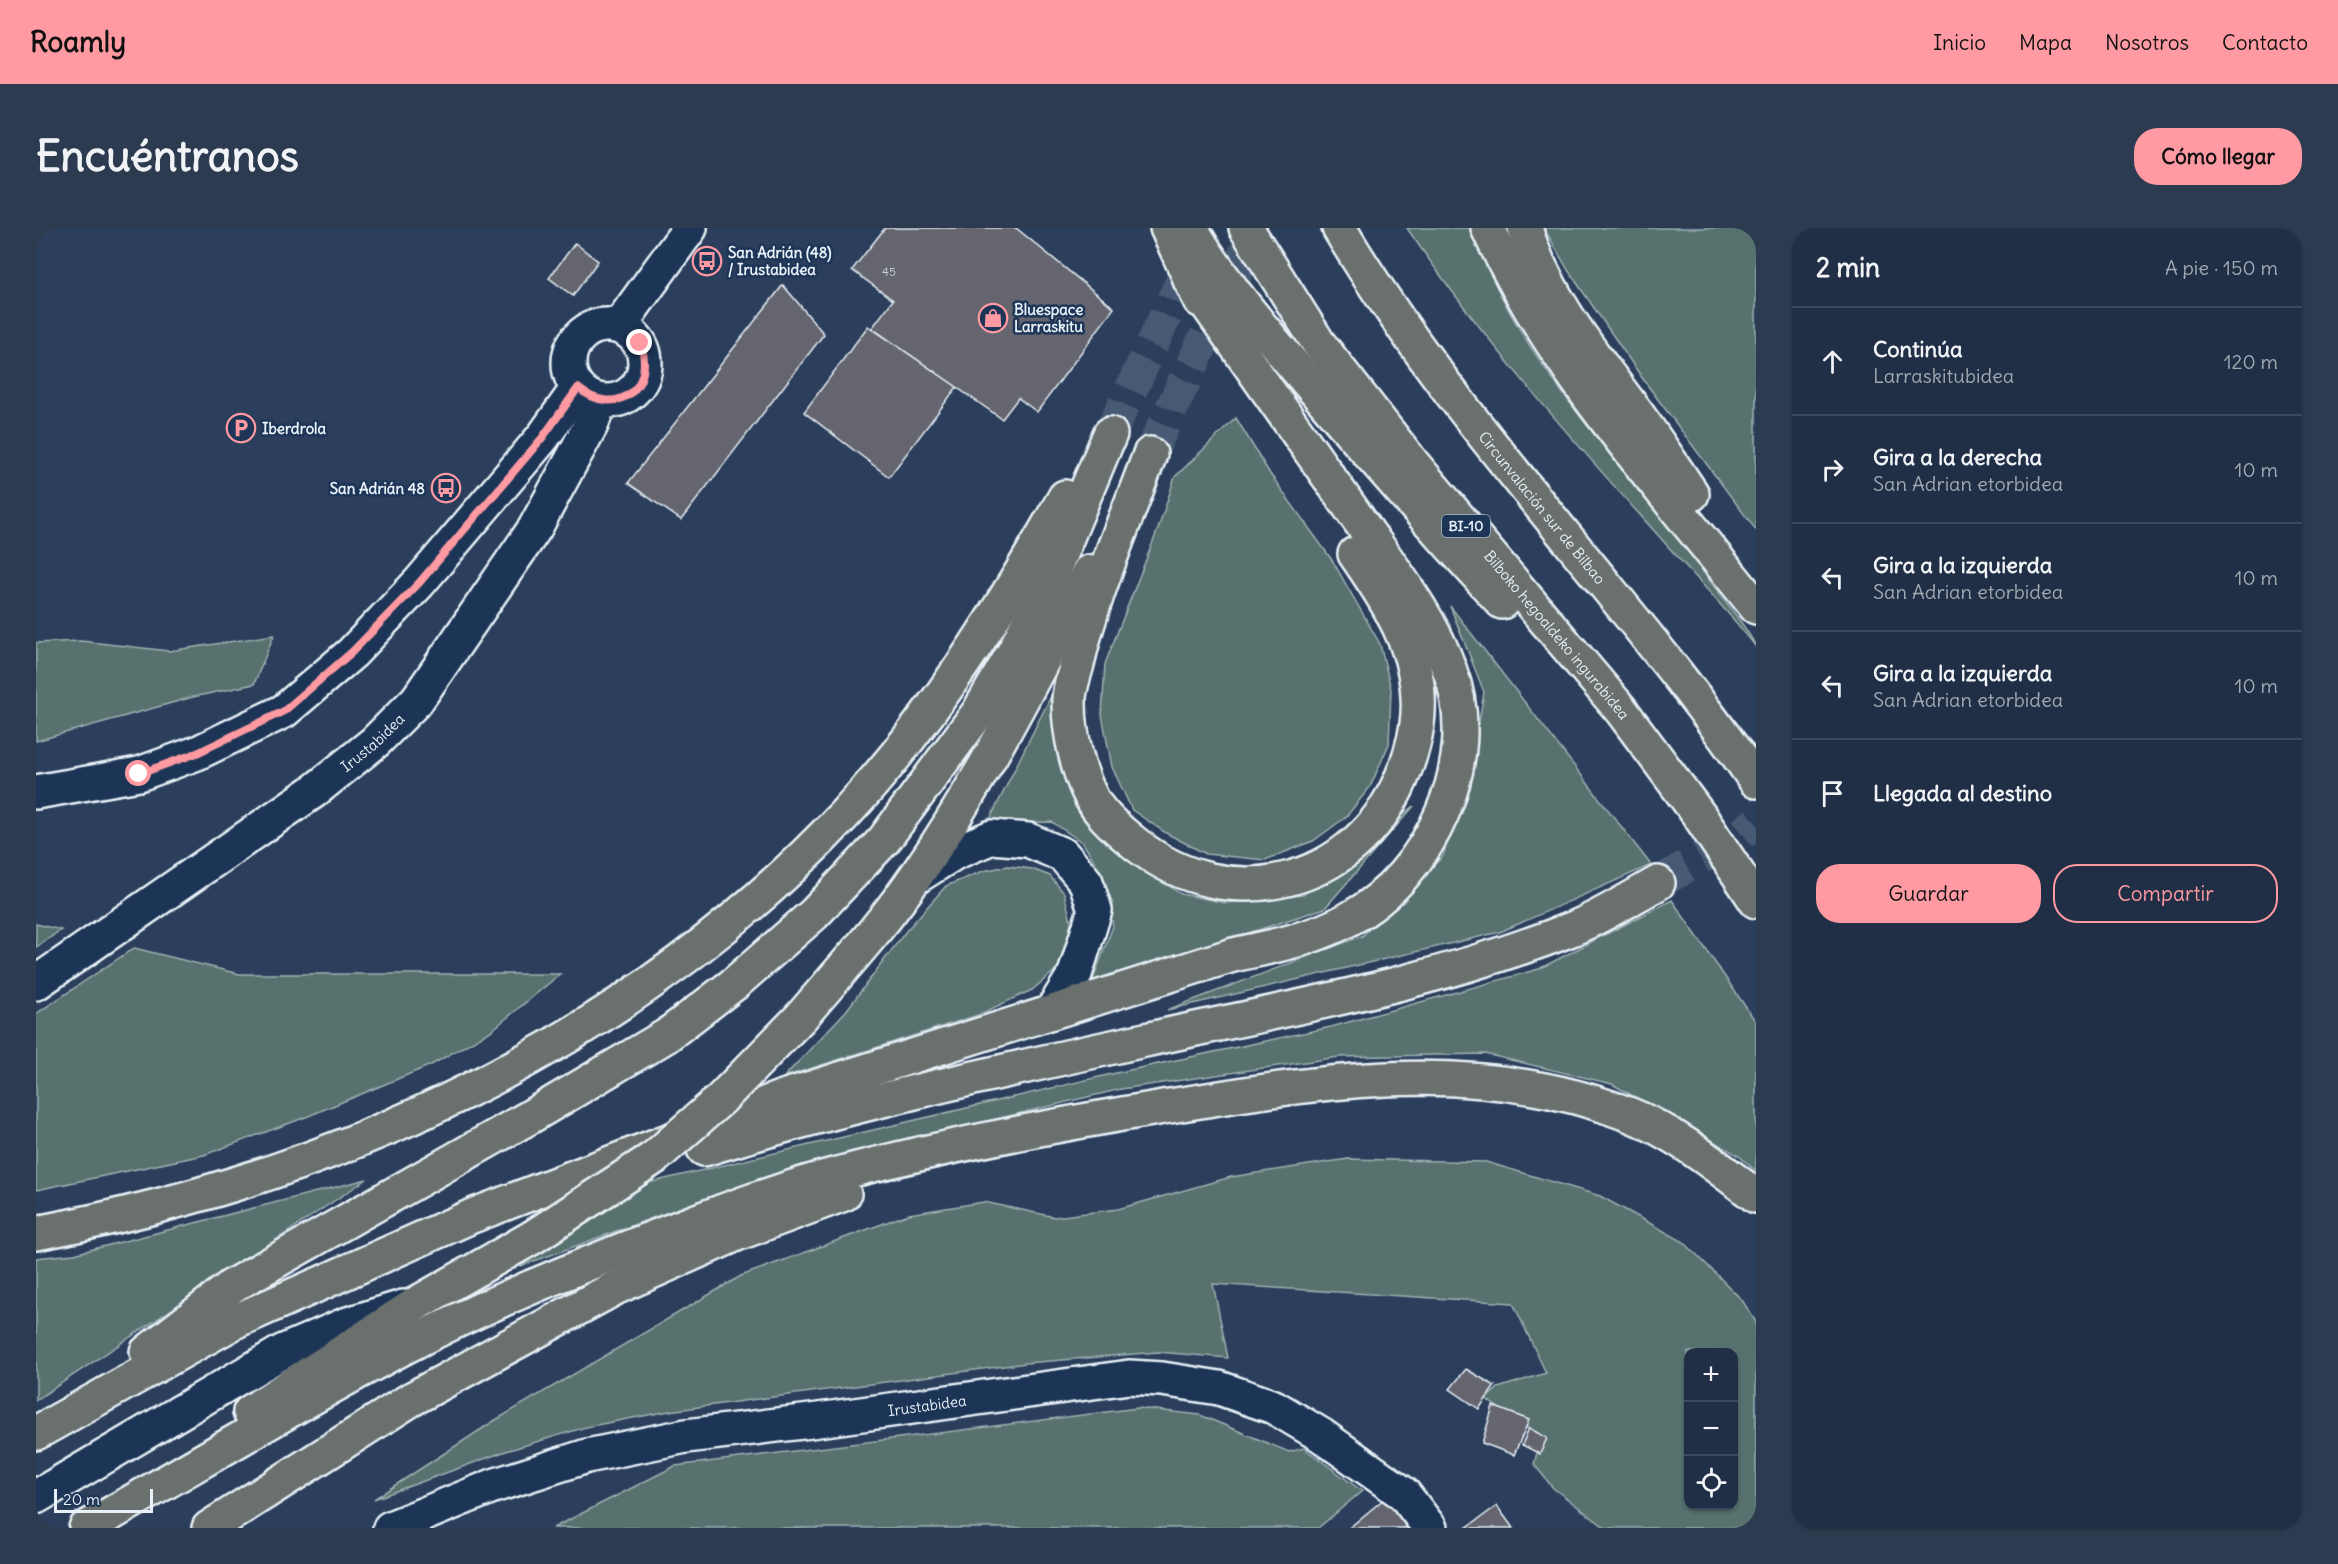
<!DOCTYPE html>
<html lang="es">
<meta charset="utf-8">
<style>
body{margin:0;font-family:Delius,sans-serif;background:#2d3b50;color:#f1f3f6}
.controls{position:absolute;right:18px;bottom:18px;display:grid;overflow:hidden;border-radius:12px;box-shadow:0 2px 4px #0004}
.controls button{width:54px;height:54px;display:grid;place-items:center;padding:0;border:0;border-bottom:2px solid #3d4a5e;background:#202f45;color:#f1f3f6;font:30px sans-serif}
.scale{position:absolute;left:18px;bottom:15px;width:99px;box-sizing:border-box;padding-left:6px;border:3px solid #e8f1f8;border-top:0;font-size:16px;line-height:21px;white-space:nowrap;color:#e8f1f8;-webkit-text-stroke:4px #1d3557;paint-order:stroke}
.stop{position:absolute;width:18px;height:18px;margin:-14px;border:4px solid #ff9aa2;border-radius:50%;background:#fff}
.stop.end{background:#ff9aa2;border-color:#fff;box-shadow:0 2px 6px #0008}
.list{margin:0;padding:0;list-style:none}
h2{display:flex;justify-content:space-between;align-items:center;height:78px;margin:0;padding:0 24px;font-size:26px}
h2 small{font-size:20px;font-weight:400;color:#a2a9b3}
.list li{display:grid;grid-template-columns:39px 1fr auto;gap:18px;align-items:center;box-sizing:border-box;height:108px;padding:0 24px;border-top:2px solid #3d4a5e}
.list b{display:block;font-size:22px;white-space:nowrap}
.list p{margin:0;font-size:20px;white-space:nowrap;color:#a2a9b3}
.list em{font-size:20px;font-style:normal;color:#a2a9b3}
.actions{display:flex;gap:12px;padding:18px 24px}
.actions a{flex:1;padding:14px 0;border:2px solid #ff9aa2;border-radius:24px;text-align:center;font-size:21px;color:#ff9aa2}
.actions .main{background:#ff9aa2;color:#111}
.icon{flex:none;width:33px;height:33px;fill:none;stroke:currentColor;stroke-width:2;stroke-linecap:round;stroke-linejoin:round}
.map{position:relative;flex:none;width:1720px;height:1300px;overflow:hidden;border-radius:24px}
header{display:flex;align-items:center;gap:36px;box-sizing:border-box;height:84px;padding:0 30px;background:#ff9aa2;color:#111}
header strong{font-size:28px}
nav{display:flex;gap:33px;margin-inline-start:auto;font-size:21px}
.intro{display:flex;align-items:center;justify-content:space-between;box-sizing:border-box;height:144px;padding:0 36px}
h1{margin:0;font-size:42px}
.button{padding:15px 27px;border-radius:24px;background:#ff9aa2;color:#111;font-size:21px;font-weight:700}
main{display:flex;gap:36px;padding:0 36px}
aside{flex:1;background:#202f45;border-radius:24px;box-shadow:0 2px 4px #0004}
.map>svg:first-child{display:block}
</style>
<header>
<strong>Roamly</strong>
<nav><a>Inicio</a><a>Mapa</a><a>Nosotros</a><a>Contacto</a></nav>
</header>
<div class="intro"><h1>Encuéntranos</h1><a class="button">Cómo llegar</a></div>
<main>
<div class="map">
<svg width="1720" height="1300" viewBox="0 0 1720 1300">
<rect width="100%" height="100%" fill="#2b3f5c"/>
<filter id="ink" filterUnits="userSpaceOnUse"><feTurbulence type="fractalNoise" baseFrequency=".0167" numOctaves="2"/><feDisplacementMap in="SourceGraphic" scale="12" xChannelSelector="R" yChannelSelector="G"/><feConvolveMatrix kernelMatrix="1 2 1 2 8 2 1 2 1" color-interpolation-filters="sRGB"/></filter>
<g filter="url(#ink)">
<g fill="#56716e" stroke="#9fb1b3" stroke-width="1.5" fill-rule="evenodd">
<path d="M1371 0H1437C1477 128 1584 231 1662 337 1676 357 1712 399 1720 419 1689 379 1654 344 1621 306 1533 208 1445 109 1371 0Z"/>
<path d="M1508 0H1720V302L1609 154 1532 42Z"/>
<path d="M1200 190 1234 246 1296 332 1344 416 1355 461 1353 516 1334 559 1310 589 1277 613 1229 632 1170 626 1130 605 1096 582 1076 539 1066 487 1069 436 1122 301 1139 249Z"/>
<path d="M1414 378 1615 637 1464 704 1131 782 1326 708 1407 628 1435 542 1448 464Z"/>
<path d="M238 407 218 456 157 469 0 513V415L45 413 133 423Z"/>
<path d="M1014 470 1030 548 1076 620 1145 666 1190 675 1267 667 1378 578 1289 680 1055 757 1077 698 1067 647 1047 615 1016 594 952 595Z"/>
<path d="M972 638 996 641 1014 648 1028 665 1035 693 1029 724 1021 741 996 762 942 787 748 849 810 783 870 703 910 658 947 643Z"/>
<path d="M1636 672 1720 794V943L1702 927 1576 856 1449 826 1303 829 1085 861 876 911 681 966 485 1038 595 959 1080 845 1295 799 1503 741Z"/>
<path d="M0 696 25 702 0 719Z"/>
<path d="M98 720 203 746H524L455 803 395 837 270 889 168 927 0 962V786Z"/>
<path d="M1312 931 1450 934 1564 968 1648 1014 1706 1072 1720 1094V1300H1570L1517 1260 1498 1236 1505 1210 1450 1171 1462 1160 1510 1145 1477 1075 1177 1056 1192 1130 1122 1124 990 1135 633 1183 550 1199 470 1223 338 1271 458 1193 705 1048 873 986 948 974 1019 989 1082 981 1195 949ZM1652 1124H1698V1278H1652Z"/>
<path d="M331 951 0 1172V1030L38 1026Z"/>
<path d="M1102 1180 1164 1187 1253 1224 1268 1220 1326 1263 1282 1300H517L639 1238Z"/>
</g>
<g fill="#65656f" stroke="#e8f1f8" stroke-width="1.5">
<path d="M849 0H980L1078 80 1001 184 982 170 966 191 836 100 857 72 816 42Z"/>
<path d="M539 15 562 33 537 68 513 50Z"/>
<path d="M747 57 788 106 645 292 592 255Z"/>
<path d="M832 98 921 159 853 249 768 184Z"/>
<path d="M1430 1141 1459 1158 1443 1181 1414 1161Z"/>
<path d="M1457 1178 1493 1192 1478 1227 1446 1215Z"/>
<path d="M1493 1200 1511 1210 1504 1226 1486 1217Z"/>
<path d="M1349 1270 1371 1300H1313Z"/>
<path d="M1461 1278 1477 1300H1430Z"/>
</g>
<g fill="none" stroke-linecap="round" stroke-linejoin="round">
<g stroke="#475a73" stroke-width="33" stroke-dasharray="33 16" stroke-linecap="butt">
<path d="M1074 206 1160 23"/>
<path d="M1114 226 1221 0"/>
<path d="M1622 655 1704 607 1720 595"/>
</g>
<g stroke="#e8f1f8" stroke-width="38">
<g id="minor">
<circle cx="571" cy="135" r="38"/>
<path d="M583 98 654 0"/>
<path d="M0 564 103 546 161 525 248 483 316 425 383 355 507 209 542 160"/>
<path d="M880 649 918 625 956 609 992 612 1027 627 1050 654 1059 682 1039 746 1016 783"/>
<path id="s1" d="M0 755 278 563 339 514 381 472 499 300 555 197 564 173"/>
<path d="M0 1269 246 1124 309 1097 367 1079"/>
<path id="s2" d="M354 1300 457 1258 551 1228 650 1208 775 1193 1093 1149 1126 1151 1183 1160 1238 1179 1285 1207 1368 1266 1394 1300"/>
</g>
</g>
<g stroke="#e8f1f8" stroke-width="38">
<g id="highway">
<path d="M1131 0 1164 72"/>
<path d="M1155 0C1185 53 1225 98 1264 145 1330 223 1397 299 1466 374"/>
<path id="s3" d="M1210 0 1283 116 1377 236 1585 482 1663 587 1720 673"/>
<path id="s4" d="M1303 0C1421 199 1588 363 1720 553"/>
<path d="M1452 0C1514 138 1626 261 1720 379"/>
<path d="M1489 0C1510 69 1557 126 1599 183 1619 210 1637 238 1656 266"/>
<path d="M1114 226C1089 295 1057 365 1041 436 1038 448 1032 463 1033 475 1033 506 1042 544 1056 571 1066 589 1086 605 1101 617 1193 689 1319 658 1365 551 1380 516 1387 482 1379 445 1371 402 1343 361 1319 326"/>
<path d="M765 789C804 743 846 698 880 648 946 552 999 447 1053 344"/>
<path d="M668 921C812 877 961 844 1109 812 1254 780 1400 755 1538 700 1567 688 1595 670 1622 655"/>
<path d="M0 1005C301 949 595 814 807 588 897 492 965 382 1029 269"/>
<path d="M111 1124 196 1058 492 890 630 808 698 756 778 686 848 612 942 485 979 422 1009 362 1074 206"/>
<path d="M214 1184 383 1074 497 1009"/>
<path d="M0 1205 200 1093 436 988 747 869 1197 727C1238 718 1277 711 1313 691 1395 647 1447 532 1414 443 1395 388 1356 340 1323 292 1267 212 1211 132 1154 52"/>
<path d="M50 1300C154 1241 257 1178 363 1122 439 1081 520 1048 601 1016 671 989 741 961 813 943 914 917 1019 897 1122 880 1280 854 1437 826 1592 886 1639 904 1680 938 1720 968"/>
<path d="M173 1300 374 1172 579 1060 703 1005 808 966"/>
</g>
</g>
<use href="#minor" stroke="#1d3557" stroke-width="33"/>
<use href="#highway" stroke="#6b706d" stroke-width="33"/>
<g stroke="#e8f1f8" stroke-width="38" stroke-linecap="butt">
<path id="highway-bridge" d="M497 1009 619 929 685 871 765 789"/>
</g>
<use href="#highway-bridge" stroke="#6b706d" stroke-width="33"/>
</g>
</g>
<g fill="none" stroke-linecap="round" stroke-linejoin="round" filter="url(#ink)">
<path stroke="#ff9aa2" stroke-width="8" d="M103 546 161 525 248 483 316 424 383 355 507 209 542 160C580 191 621 160 604 115"/>
</g>
<defs>
<g id="bus-ring" transform="scale(1.5)"><circle r="9.5" fill="#1d3557" stroke="#ff9aa2" stroke-width="1.5"/><path d="M-5-6H5V4H4V6H2V4H-2V6H-4V4H-5ZM-3.5-4V0h7V-4ZM-3.5 1.2v1.5H-2V1.2ZM2 1.2v1.5H3.5V1.2Z" fill="#ff9aa2"/></g>
<g id="shop-ring" transform="scale(1.5)"><circle r="9.5" fill="#1d3557" stroke="#ff9aa2" stroke-width="1.5"/><path d="M-5-2.5h2.3a2.7 3.5 0 0 1 5.4 0H5L5.5 6h-11ZM-1.5-2.5h3a1.5 2.3 0 0 0-3 0Z" fill="#ff9aa2"/></g>
<g id="parking-ring" transform="scale(1.5)"><circle r="9.5" fill="#1d3557" stroke="#ff9aa2" stroke-width="1.5"/><path d="M-3.5-5.5H1a3.5 3.5 0 0 1 0 7H-1V5.5H-3.5ZM-1-3.4V-.6H.8a1.4 1.4 0 0 0 0-2.8Z" fill="#ff9aa2"/></g>
</defs>
<g fill-rule="evenodd">
<use href="#bus-ring" x="671" y="33"/>
<use href="#shop-ring" x="957" y="90"/>
<use href="#parking-ring" x="205" y="200"/>
<use href="#bus-ring" x="410" y="260"/>
</g>
<g text-anchor="middle" dominant-baseline="central" stroke-width="5" stroke-linejoin="round" paint-order="stroke">
<g font-size="12" fill="#c7ced6">
<text x="853" y="43">45</text>
</g>
<rect fill="#1d3557" stroke="#abb9c8" stroke-width="1.5" x="1406" y="287" width="48" height="22" rx="4.5"/>
<g font-size="14" font-weight="bold" fill="#e8f1f8">
<text x="1430" y="298">BI-10</text>
</g>
<g font-size="15" font-weight="bold" fill="#e8f1f8" stroke="#1d3557" text-anchor="start">
<text x="692" y="24">San Adrián (48)<tspan x="692" dy="17">/ Irustabidea</tspan></text>
<text x="978" y="81">Bluespace<tspan x="978" dy="17">Larraskitu</tspan></text>
<text x="226" y="200">Iberdrola</text>
<text x="389" y="260" text-anchor="end">San Adrián 48</text>
</g>
<g font-size="15" fill="#e8f1f8" stroke="#1d3557">
<text stroke="none"><textPath href="#s4" startOffset="346">Circunvalación sur de Bilbao</textPath></text>
<text stroke="none"><textPath href="#s3" startOffset="513">Bilboko hegoaldeko ingurabidea</textPath></text>
<text stroke="none"><textPath href="#s1" startOffset="414">Irustabidea</textPath></text>
<text stroke="none"><textPath href="#s2" startOffset="554">Irustabidea</textPath></text>
</g>
</g>
</svg>
<div class="controls">
<button>+</button>
<button>−</button>
<button><svg class="icon" aria-label="locate" viewBox="0 0 24 24"><circle cx="12" cy="12" r="6"/><path d="M12 2v4M12 18v4M2 12h4M18 12h4"/></svg></button>
</div>
<div class="scale">20 m</div>
<div class="stop" style="left:103px;top:546px"></div>
<div class="stop end" style="left:604px;top:115px"></div>
</div>
<aside>
<h2>2 min<small>A pie · 150 m</small></h2>
<ul class="list">
<li><svg class="icon" aria-label="ahead" viewBox="0 0 24 24"><path d="M12 20V5M6 11l6-6 6 6"/></svg><div><b>Continúa</b><p>Larraskitubidea</p></div><em>120 m</em></li>
<li><svg class="icon" aria-label="right" viewBox="0 0 24 24"><path d="M7 20v-9h11M14 6l5 5-5 5"/></svg><div><b>Gira a la derecha</b><p>San Adrian etorbidea</p></div><em>10 m</em></li>
<li><svg class="icon" aria-label="left" viewBox="0 0 24 24"><path d="M17 20v-9H6M10 6l-5 5 5 5"/></svg><div><b>Gira a la izquierda</b><p>San Adrian etorbidea</p></div><em>10 m</em></li>
<li><svg class="icon" aria-label="left" viewBox="0 0 24 24"><path d="M17 20v-9H6M10 6l-5 5 5 5"/></svg><div><b>Gira a la izquierda</b><p>San Adrian etorbidea</p></div><em>10 m</em></li>
<li><svg class="icon" aria-label="arrive" viewBox="0 0 24 24"><path d="M6 21V4h12l-3 4 3 4H6"/></svg><div><b>Llegada al destino</b></div></li>
</ul>
<div class="actions"><a class="main">Guardar</a><a>Compartir</a></div>
</aside>
</main>
